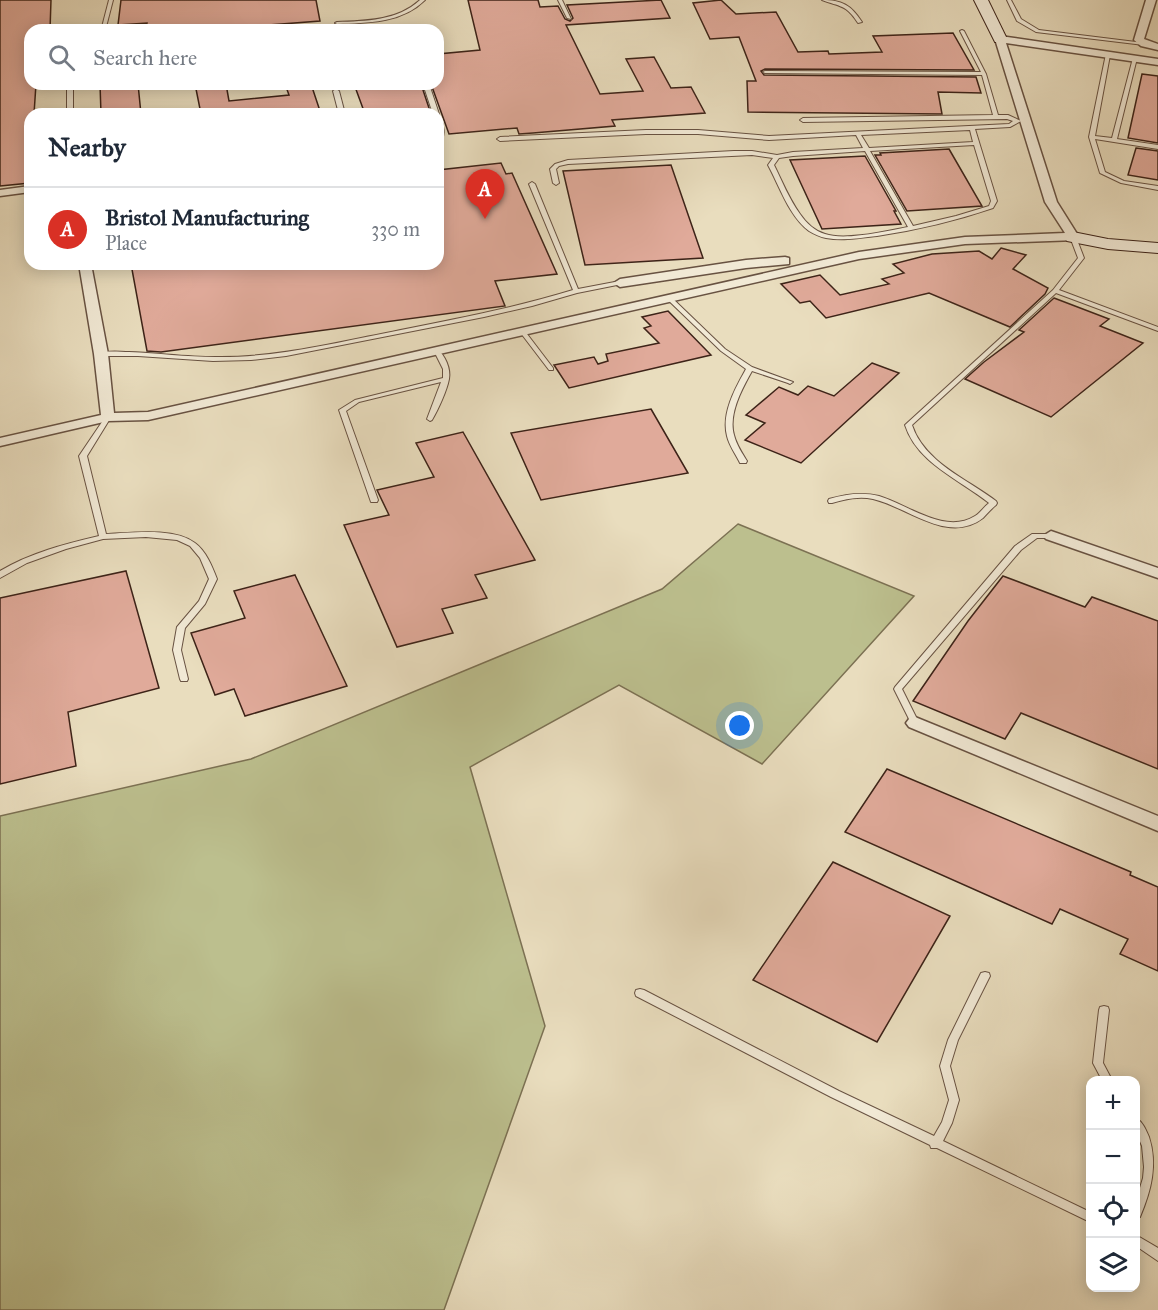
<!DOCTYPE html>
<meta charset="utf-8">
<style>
body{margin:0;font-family:"IM FELL Great Primer",serif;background:#f2f2f3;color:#1f2937}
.controls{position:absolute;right:18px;bottom:18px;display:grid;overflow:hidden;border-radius:12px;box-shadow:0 3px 15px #0003}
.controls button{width:54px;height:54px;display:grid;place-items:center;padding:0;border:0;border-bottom:2px solid #e0e1e3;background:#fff;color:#1f2937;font:30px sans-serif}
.you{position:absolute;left:740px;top:726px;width:21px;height:21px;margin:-15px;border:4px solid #fff;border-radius:50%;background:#1a73e8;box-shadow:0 0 0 9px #1a73e833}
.badge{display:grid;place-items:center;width:39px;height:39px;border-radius:50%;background:#d93025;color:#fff;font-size:20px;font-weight:700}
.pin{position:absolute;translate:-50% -50px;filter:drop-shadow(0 2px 3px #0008)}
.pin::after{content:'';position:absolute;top:32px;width:21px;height:18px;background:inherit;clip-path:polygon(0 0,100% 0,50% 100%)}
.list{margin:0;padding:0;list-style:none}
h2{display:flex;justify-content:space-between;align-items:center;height:78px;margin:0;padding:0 24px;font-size:26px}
h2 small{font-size:20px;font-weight:400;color:#747a83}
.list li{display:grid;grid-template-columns:39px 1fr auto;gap:18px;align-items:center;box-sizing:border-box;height:84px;padding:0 24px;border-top:2px solid #e0e1e3}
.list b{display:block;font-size:22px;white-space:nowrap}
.list p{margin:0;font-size:20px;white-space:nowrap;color:#747a83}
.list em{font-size:20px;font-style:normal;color:#747a83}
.icon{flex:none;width:33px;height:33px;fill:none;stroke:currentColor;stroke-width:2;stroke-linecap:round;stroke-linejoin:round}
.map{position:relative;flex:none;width:1158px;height:1310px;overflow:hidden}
.search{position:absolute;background:#fff;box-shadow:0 3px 15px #0003;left:24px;top:24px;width:420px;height:66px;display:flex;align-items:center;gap:15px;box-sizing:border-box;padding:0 21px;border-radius:18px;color:#747a83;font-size:22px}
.panel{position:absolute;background:#fff;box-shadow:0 3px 15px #0003;left:24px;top:108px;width:420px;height:162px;border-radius:18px}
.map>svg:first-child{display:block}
</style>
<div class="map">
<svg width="1158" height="1310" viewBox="0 0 1158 1310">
<rect width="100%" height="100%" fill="#e9ddbe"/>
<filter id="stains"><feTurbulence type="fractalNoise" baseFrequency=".00333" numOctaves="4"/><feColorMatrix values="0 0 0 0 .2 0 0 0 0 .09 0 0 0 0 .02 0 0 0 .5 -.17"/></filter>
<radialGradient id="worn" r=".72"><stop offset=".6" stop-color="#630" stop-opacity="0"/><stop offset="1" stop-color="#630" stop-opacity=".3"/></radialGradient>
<path fill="#bcbf8e" stroke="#7c7153" stroke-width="1.5" d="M738 524 914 596 762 764 619 685 470 767 545 1026 444 1310H0V816L251 759 662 589Z"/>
<g fill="#e0aa9a" stroke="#3d2318" stroke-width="1.5">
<path d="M0 0H51L50 30H30V84H36L34 114H30V183L0 186Z"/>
<path d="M121 0H316L320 21 269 25 270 30H146L147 23 118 25Z"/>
<path d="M468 0H538L540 7 558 6 565 19 570 21 573 18 567 5 661 0 670 18 566 25 600 94 643 91 626 59 654 57 671 88 691 87 705 113 612 120 615 126 533 133 519 134 517 128 449 134 431 84H438V54L480 50Z"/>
<path d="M721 0 736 14 776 12 798 52 828 51 829 54 882 52 873 36 953 33 974 70 765 69 761 71 764 75 976 77 981 93 938 92 942 114 748 112 747 81H756L739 37 710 39 693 3Z"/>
<path d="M1142 74 1158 76V143L1128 138Z"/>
<path d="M100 84H138L141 114H101Z"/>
<path d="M195 84H226L229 101 289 95 285 84H311L321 114H201Z"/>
<path d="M354 84H421L431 114H365Z"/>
<path d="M1136 148 1158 151V180L1128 175Z"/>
<path d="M949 149 982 206 907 211 875 155H881L880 153Z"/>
<path d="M865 156 896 211H894L901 224 822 229 790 160Z"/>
<path d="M501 163 506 174 512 173 557 274 495 281 505 306 161 352 147 351 131 264H438V170Z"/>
<path d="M671 165 703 258 585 265 563 171Z"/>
<path d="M1001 248 1026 255 1013 269 1048 288 1045 294 1010 327 929 293 826 318 810 301 800 303 781 284 820 275 840 295 889 284 882 279 904 273 893 264 932 254 979 251 992 259Z"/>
<path d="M1054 298 1109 319 1100 326 1143 343 1051 417 965 379 984 362 1024 332 1019 330Z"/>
<path d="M668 311 711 355 569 388 554 365 594 357 598 364 608 361 606 354 659 343 644 328 651 326 642 317Z"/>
<path d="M872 363 899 373 801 463 745 440 765 423 746 415 779 387 798 395 808 386 834 396Z"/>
<path d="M651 409 688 473 541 500 511 433Z"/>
<path d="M463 432 535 560 475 575 487 598 442 609 453 633 397 647 344 525 389 515 377 490 434 477 416 443Z"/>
<path d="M126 571 159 688 68 712 76 766 0 784V598Z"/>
<path d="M295 575 347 686 245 716 234 689 215 695 191 633 245 618 234 591Z"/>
<path d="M1003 576 1085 607 1092 597 1158 621V769L1021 713 1005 739 913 701 968 621Z"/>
<path d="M887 769 1131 872 1130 875 1158 887V971L1120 954 1128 939 1060 909 1052 924 845 832Z"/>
<path d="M833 862 950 916 877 1042 753 980Z"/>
</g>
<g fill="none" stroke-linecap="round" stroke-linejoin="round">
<g stroke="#685242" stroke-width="2">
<g id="lane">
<path d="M109 0H113L106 27 104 28 102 27Z"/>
<path d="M420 0H425C402 23 368 23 337 24L335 23 337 22C366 21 397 21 420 0Z"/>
<path d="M558 0H562L571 19 567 18Z"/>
<path d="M822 0C842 0 851 5 862 22L858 23C846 4 840 7 822 0Z"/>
<path d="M1007 0H1011L1021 19 1039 30 1144 43 1146 44 1144 45 1036 32 1017 21Z"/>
<path d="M962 30 964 31 986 74 998 115H1008L1021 121 1010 127 975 129 997 201 993 208C955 221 916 230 877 236 860 238 842 241 826 238 820 237 814 234 809 231 789 216 780 187 768 165L773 158 752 155 568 164 559 166 556 169 559 183 556 185 553 183 550 169 555 164 568 160 734 151H752L777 155 793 152 863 148 856 135 769 140 698 134H646L500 141 497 139 500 137 646 130H698L769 136 1009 124 1013 121 1007 119 803 122 800 120 803 118 993 115 982 75 765 73 763 72 765 71 981 72 960 31ZM970 130 973 142 869 148 861 135ZM974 145 991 201 989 206 956 216 913 226 870 151ZM865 151 908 227C887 231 845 241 825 234 815 231 806 223 800 214 789 199 782 181 774 165L779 158 793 156Z"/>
<path d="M1106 54 1110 55 1095 136 1112 138 1133 58 1135 57 1137 58 1117 139 1158 145V149L1095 139 1105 172 1124 181 1158 186V190L1121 183 1100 173 1089 137Z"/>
<rect x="67" y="84" width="6" height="30"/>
<path d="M423 84H429L439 114 438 115 433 114Z"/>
<path d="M336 89 339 91 345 114H339L333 91Z"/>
<path d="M438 117 441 119C444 128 446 137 438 144L439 131Z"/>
<path d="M532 182 535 184 578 289 620 281 622 282V284L577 293 532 306 484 317 286 356 251 360 213 361 138 356H101L98 354C106 350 119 352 129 352 158 353 186 357 215 357 273 358 330 344 386 333 449 320 511 309 573 290L529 184Z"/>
<path d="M1073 235 1076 237 1084 258 1059 290 1158 327V331L1056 293 912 425C924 462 967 479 996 501L997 503 996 505C991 509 987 514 983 518 948 545 908 507 873 499 859 496 846 499 832 503H829L828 501 829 499C846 494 863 492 879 496 909 505 945 535 975 516 980 513 984 507 989 503 959 479 917 463 905 425L1053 290 1078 258 1070 237Z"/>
<path d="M669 296 671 297 725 349 752 367 793 382 790 384 788 383 752 371C742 389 728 414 734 435 736 444 742 453 747 461L746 463H740L739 461C735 453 729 445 727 436 721 413 736 387 746 369L721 351 667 299V297Z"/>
<path d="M522 329 524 330 553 368V370H549L520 332 519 331Z"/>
<path d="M437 349C445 355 451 369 449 379 447 390 438 410 432 420L430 421 427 419 441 382 359 402 346 411 378 500 377 502H371L339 410 355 400 443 378V369L434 351Z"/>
<path d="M108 415 111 417 87 456 106 534C131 533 174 527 195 543 206 551 212 566 217 579L205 604 185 628 181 650 188 679 187 681H181L180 679 173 650 177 627 199 601 209 579 200 558 190 546 177 540 146 537 103 539 66 549 27 563 0 578V571C30 553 65 544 99 536L79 456 106 416Z"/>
<path d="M1032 534H1051L1055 536 1051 538H1037L1021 550 902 689 919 723 918 725H912L894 689 895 687 1015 546Z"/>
<path d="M985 972 989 973 990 976 958 1040 950 1066 959 1100 952 1123 943 1141 1090 1212V1222L937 1148H931L930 1145 831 1097 636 996 635 993 636 990 640 989 644 990 839 1091 934 1136 942 1122 949 1100 940 1066 948 1040 981 973Z"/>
<path d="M1104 1006 1108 1007 1109 1010 1103 1063 1112 1080H1102L1093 1063 1099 1010 1100 1007Z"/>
<path d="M1136 1118C1143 1122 1146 1130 1149 1137 1158 1165 1151 1191 1140 1217L1136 1218V1201L1143 1178 1144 1167 1142 1146 1136 1132Z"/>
<path d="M1136 1235 1158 1248V1261L1136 1246Z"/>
</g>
</g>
<g stroke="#685242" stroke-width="3">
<g id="street">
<path d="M1146 0H1156L1144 39 1158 44V50L1141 46 1134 40Z"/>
<path d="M1000 36 1158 59V65L1006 43 1057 202 1079 237 1077 240 965 244 859 259 148 420 108 421 0 446V438L101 415 94 354 79 264H91L108 354 114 413 148 412 859 252 965 237 1065 233 1045 202 995 39Z"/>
<path d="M30 186V192L0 196V190Z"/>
<path d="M785 257 789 258V264L746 268 620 287 614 283 620 279 746 260Z"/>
<path d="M1051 531 1158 568V578L1046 539 1043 536Z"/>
<path d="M915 717 1158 816V831L909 727 906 723 909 719Z"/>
</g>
</g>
<g stroke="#3d2318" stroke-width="2">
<g id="secondary">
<path d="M974 0H988L1007 39 1005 42H995Z"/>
<path d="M1073 232 1108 239 1158 243V253L1108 249 1067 241 1064 237 1067 233Z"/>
</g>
</g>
<use href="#lane" fill="#f1e9d5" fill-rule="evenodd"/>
<use href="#street" fill="#f1e9d5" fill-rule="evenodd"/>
<use href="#secondary" fill="#f1e9d5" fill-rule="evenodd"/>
</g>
<rect width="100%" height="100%" filter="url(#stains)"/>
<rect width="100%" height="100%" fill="url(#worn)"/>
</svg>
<div class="controls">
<button>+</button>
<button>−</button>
<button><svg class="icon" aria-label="locate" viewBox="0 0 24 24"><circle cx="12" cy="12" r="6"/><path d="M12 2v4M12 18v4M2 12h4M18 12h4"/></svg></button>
<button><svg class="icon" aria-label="layers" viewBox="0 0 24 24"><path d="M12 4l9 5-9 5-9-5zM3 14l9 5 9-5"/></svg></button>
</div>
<div class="you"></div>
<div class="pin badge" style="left:485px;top:219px">A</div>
<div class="search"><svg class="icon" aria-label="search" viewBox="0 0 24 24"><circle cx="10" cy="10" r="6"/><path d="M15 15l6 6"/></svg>Search here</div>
<section class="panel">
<h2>Nearby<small></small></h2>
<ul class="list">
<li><span class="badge">A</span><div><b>Bristol Manufacturing</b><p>Place</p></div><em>330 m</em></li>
</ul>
</section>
</div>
